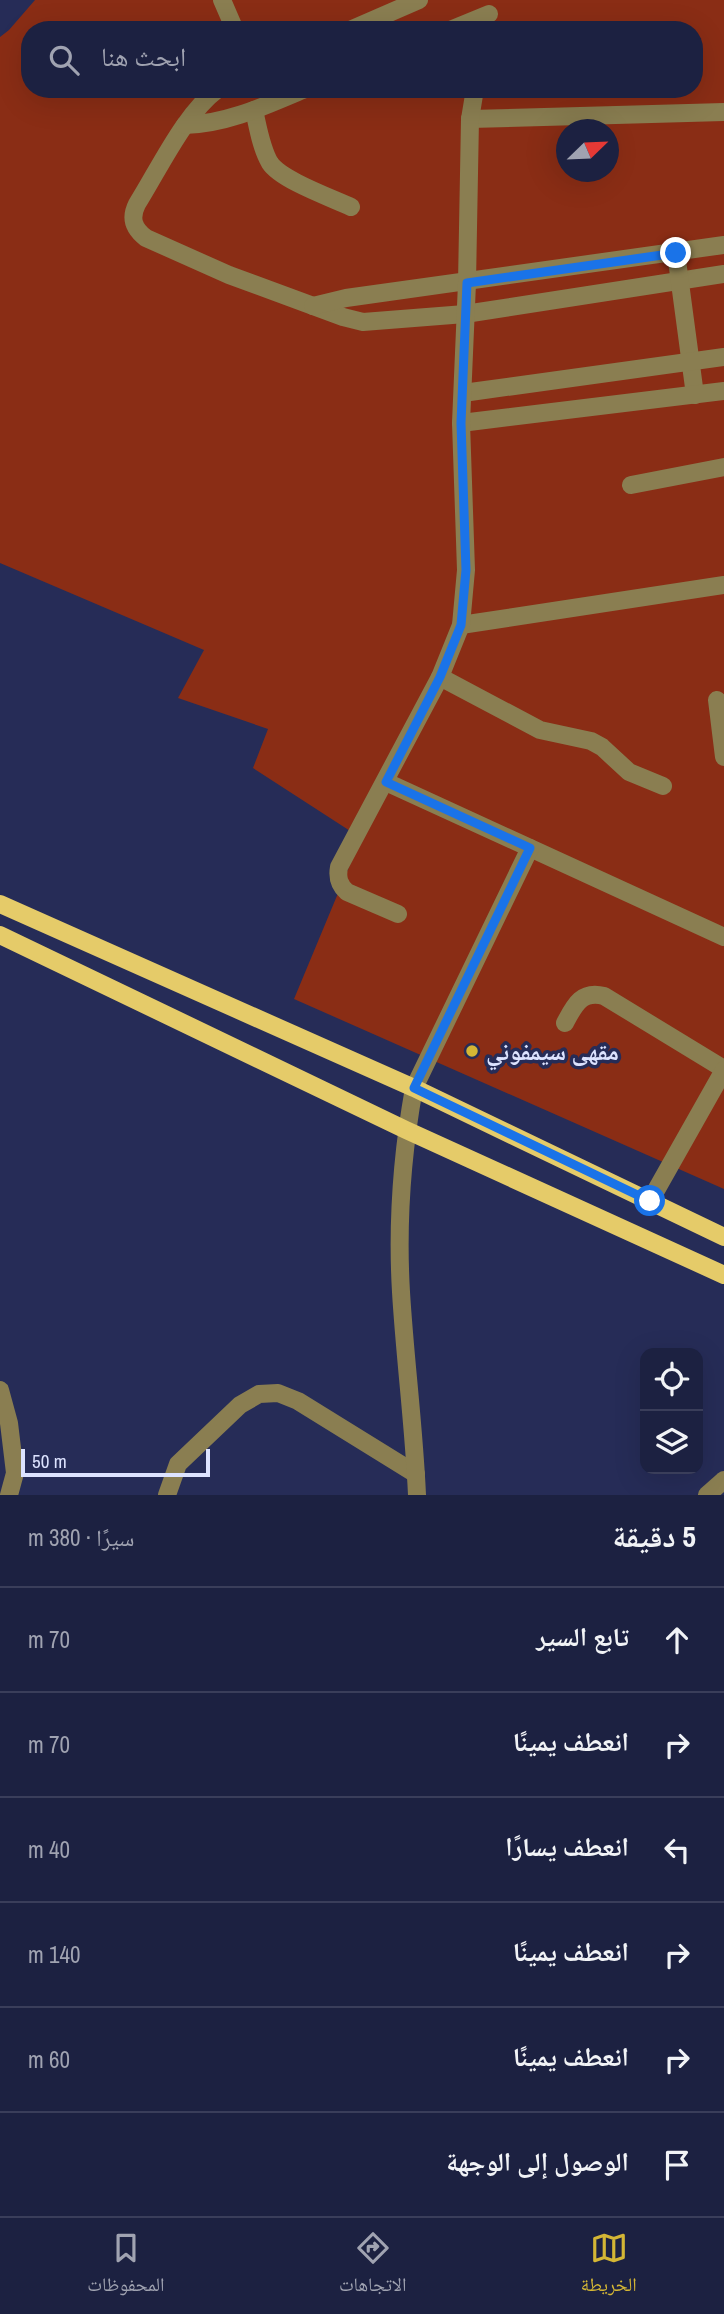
<!DOCTYPE html>
<html lang="ar">
<meta charset="utf-8">
<style>
body{margin:0;font-family:"Archivo Narrow","Noto Naskh Arabic",sans-serif;background:#252948;color:#f1f3f6;direction:rtl}
.controls{position:absolute;right:21px;bottom:21px;display:grid;overflow:hidden;border-radius:14px;box-shadow:0 7px 28px #0002}
.controls button{width:63px;height:63px;display:grid;place-items:center;padding:0;border:0;border-bottom:2px solid #3a3e5a;background:#1c2141;color:#f1f3f6;font:35px sans-serif}
.compass{position:absolute;left:556px;top:119px;width:63px;height:63px;border-radius:50%;background:#1c2141;box-shadow:0 7px 28px #0002;rotate:67deg}
.scale{position:absolute;left:21px;bottom:18px;width:189px;box-sizing:border-box;padding-left:7px;border:4px solid #dde3ff;border-top:0;font-size:19px;line-height:24px;white-space:nowrap;color:#dde3ff;-webkit-text-stroke:5px #262c57;paint-order:stroke}
.stop{position:absolute;width:21px;height:21px;margin:-16px;border:5px solid #1a73e8;border-radius:50%;background:#fff}
.stop.end{background:#1a73e8;border-color:#fff;box-shadow:0 2px 7px #0008}
.list{margin:0;padding:0;list-style:none}
h2{display:flex;justify-content:space-between;align-items:center;height:91px;margin:0;padding:0 28px;font-size:30px}
h2 small{font-size:23px;font-weight:400;color:#a0a3b1}
.list li{display:grid;grid-template-columns:46px 1fr auto;gap:21px;align-items:center;box-sizing:border-box;height:105px;padding:0 28px;border-top:2px solid #3a3e5a}
.list b{display:block;font-size:26px;white-space:nowrap}
.list em{font-size:23px;font-style:normal;color:#a0a3b1}
.icon{flex:none;width:38px;height:38px;fill:none;stroke:currentColor;stroke-width:2;stroke-linecap:round;stroke-linejoin:round}
.map{position:relative;flex:none;width:724px;height:1495px;overflow:hidden;direction:ltr}
.search{position:absolute;background:#1c2141;box-shadow:0 7px 28px #0002;left:21px;right:21px;top:21px;height:77px;display:flex;align-items:center;gap:18px;box-sizing:border-box;padding:0 24px;border-radius:28px;color:#a0a3b1;font-size:26px}
.sheet{height:721px;background:#1c2141}
nav{display:flex;justify-content:space-around;align-items:center;box-sizing:border-box;height:98px;border-top:2px solid #3a3e5a;background:#1c2141;font-size:19px;color:#a0a3b1}
nav a{display:grid;justify-items:center;gap:4px}
nav .on{color:#d4b635}
.map>svg:first-child{display:block}
</style>
<div class="map">
<svg width="724" height="1495" viewBox="0 0 724 1495">
<rect width="100%" height="100%" fill="#262c57"/>
<path fill="#8a2d15" fill-rule="evenodd" d="M35 0H724V1189L294 999 361 838 253 768 268 729 178 698 204 650 0 563V37L9 30ZM30 30H694V89H30ZM566 130H608V172H566Z"/>
<g fill="none" stroke-linecap="round" stroke-linejoin="round">
<g stroke="#8a7e51" stroke-width="18">
<path d="M222 0 235 30"/>
<path d="M350 30 419 0"/>
<path d="M450 30 489 14"/>
<path d="M218 89C185 113 159 169 137 204 130 218 133 228 146 238L229 275 343 317 363 322 465 314 724 274"/>
<path d="M254 110C258 127 261 148 270 163 281 180 332 198 351 207"/>
<path d="M470 119 724 112"/>
<path d="M185 125C227 124 267 105 305 89"/>
<path d="M676 253 695 395"/>
<path d="M313 306 346 298 724 245"/>
<path d="M463 393 724 357"/>
<path d="M461 423 724 391"/>
<path d="M631 485 724 467"/>
<path d="M461 625 724 585"/>
<path d="M440 677 540 730 591 741 602 747 629 772 663 786"/>
<path d="M717 700 724 757"/>
<path d="M386 782 724 937"/>
<path d="M398 914 347 892C339 885 337 878 339 867L440 677 461 625 466 570 461 423 467 283 470 119 475 89"/>
<path d="M565 1023C574 1006 581 990 604 996L724 1069"/>
<path d="M650 1201 724 1070"/>
<path d="M0 1390 9 1423 15 1473 9 1495"/>
<path d="M167 1495 178 1464 240 1405 259 1394 278 1393 298 1401 416 1474"/>
<path d="M417 1495C414 1427 405 1359 401 1292 397 1224 402 1155 414 1088L530 848"/>
<path d="M707 1495 724 1480"/>
</g>
<g stroke="#e5cb69" stroke-width="18">
<path d="M0 904 414 1088 724 1237"/>
<path d="M0 935 406 1130 724 1275"/>
</g>
</g>
<g fill="none" stroke-linecap="round" stroke-linejoin="round">
<path stroke="#1a73e8" stroke-width="9" d="M650 1201 414 1088 530 848 386 782 440 677 461 625 466 570 461 423 467 283 676 253"/>
</g>
<circle fill="#d4b635" stroke="#262c57" stroke-width="2.5" cx="472" cy="1051" r="7"/>
<g text-anchor="middle" dominant-baseline="central" stroke-width="7" stroke-linejoin="round" paint-order="stroke">
<g font-size="24" font-weight="bold" fill="#dde3ff" stroke="#262c57" text-anchor="start">
<text x="486" y="1051">مقهى سيمفوني</text>
</g>
</g>
</svg>
<div class="controls">
<button><svg class="icon" aria-label="locate" viewBox="0 0 24 24"><circle cx="12" cy="12" r="6"/><path d="M12 2v4M12 18v4M2 12h4M18 12h4"/></svg></button>
<button><svg class="icon" aria-label="layers" viewBox="0 0 24 24"><path d="M12 4l9 5-9 5-9-5zM3 14l9 5 9-5"/></svg></button>
</div>
<svg class="compass" viewBox="-18 -18 36 36"><path d="M0-13l5 13h-10z" fill="#e53935"/><path d="M0 13l5-13h-10z" fill="#a0a3b1"/></svg>
<div class="scale">50 m</div>
<div class="stop" style="left:650px;top:1201px"></div>
<div class="stop end" style="left:676px;top:253px"></div>
<div class="search"><svg class="icon" aria-label="search" viewBox="0 0 24 24"><circle cx="10" cy="10" r="6"/><path d="M15 15l6 6"/></svg>ابحث هنا</div>
</div>
<section class="sheet">
<h2>5 دقيقة<small>سيرًا · 380 m</small></h2>
<ul class="list">
<li><svg class="icon" aria-label="ahead" viewBox="0 0 24 24"><path d="M12 20V5M6 11l6-6 6 6"/></svg><div><b>تابع السير</b></div><em>70 m</em></li>
<li><svg class="icon" aria-label="right" viewBox="0 0 24 24"><path d="M7 20v-9h11M14 6l5 5-5 5"/></svg><div><b>انعطف يمينًا</b></div><em>70 m</em></li>
<li><svg class="icon" aria-label="left" viewBox="0 0 24 24"><path d="M17 20v-9H6M10 6l-5 5 5 5"/></svg><div><b>انعطف يسارًا</b></div><em>40 m</em></li>
<li><svg class="icon" aria-label="right" viewBox="0 0 24 24"><path d="M7 20v-9h11M14 6l5 5-5 5"/></svg><div><b>انعطف يمينًا</b></div><em>140 m</em></li>
<li><svg class="icon" aria-label="right" viewBox="0 0 24 24"><path d="M7 20v-9h11M14 6l5 5-5 5"/></svg><div><b>انعطف يمينًا</b></div><em>60 m</em></li>
<li><svg class="icon" aria-label="arrive" viewBox="0 0 24 24"><path d="M6 21V4h12l-3 4 3 4H6"/></svg><div><b>الوصول إلى الوجهة</b></div></li>
</ul>
</section>
<nav>
<a class="on"><svg class="icon" aria-label="map" viewBox="0 0 24 24"><path d="M3 6l6-2 6 2 6-2v14l-6 2-6-2-6 2zM9 4v14M15 6v14"/></svg>الخريطة</a>
<a><svg class="icon" aria-label="directions" viewBox="0 0 24 24"><path d="M12 3l9 9-9 9-9-9zM9 14v-3h6M13 9l2 2-2 2"/></svg>الاتجاهات</a>
<a><svg class="icon" aria-label="saved" viewBox="0 0 24 24"><path d="M7 4h10v16l-5-4-5 4z"/></svg>المحفوظات</a>
</nav>
